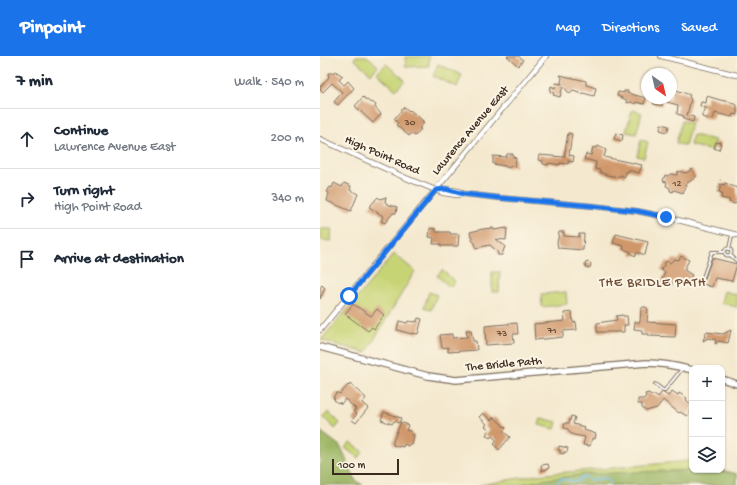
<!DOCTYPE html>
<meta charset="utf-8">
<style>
body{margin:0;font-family:"Gochi Hand",sans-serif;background:#f6f6f7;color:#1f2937}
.controls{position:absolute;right:12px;bottom:12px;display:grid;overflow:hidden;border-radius:8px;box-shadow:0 1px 3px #0004}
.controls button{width:36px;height:36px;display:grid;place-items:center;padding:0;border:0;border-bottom:1px solid #e0e1e3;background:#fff;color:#1f2937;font:20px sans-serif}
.compass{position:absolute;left:321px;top:12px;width:36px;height:36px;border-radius:50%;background:#fff;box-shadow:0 1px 3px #0004;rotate:146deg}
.scale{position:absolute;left:12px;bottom:10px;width:67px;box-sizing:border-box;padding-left:4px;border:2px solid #3b2a1e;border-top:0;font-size:11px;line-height:14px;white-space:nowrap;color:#3b2a1e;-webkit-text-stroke:3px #fcf5e5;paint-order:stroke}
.stop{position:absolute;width:12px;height:12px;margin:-9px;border:3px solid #1a73e8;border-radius:50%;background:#fff}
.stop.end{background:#1a73e8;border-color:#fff;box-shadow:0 1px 4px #0008}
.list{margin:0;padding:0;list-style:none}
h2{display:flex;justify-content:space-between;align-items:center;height:52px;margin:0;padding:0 16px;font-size:17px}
h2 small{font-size:13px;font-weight:400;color:#747a83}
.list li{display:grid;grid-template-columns:26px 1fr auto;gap:12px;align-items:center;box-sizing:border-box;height:60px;padding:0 16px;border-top:1px solid #e0e1e3}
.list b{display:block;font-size:15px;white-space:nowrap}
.list p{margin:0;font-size:13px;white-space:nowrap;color:#747a83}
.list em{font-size:13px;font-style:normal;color:#747a83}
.icon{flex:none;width:22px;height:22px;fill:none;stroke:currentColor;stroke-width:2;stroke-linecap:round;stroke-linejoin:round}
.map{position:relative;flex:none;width:417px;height:429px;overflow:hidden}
header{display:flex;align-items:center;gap:24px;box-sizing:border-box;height:56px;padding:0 20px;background:#1a73e8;color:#fff}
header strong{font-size:19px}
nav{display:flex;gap:22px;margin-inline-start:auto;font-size:14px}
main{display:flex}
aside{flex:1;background:#fff}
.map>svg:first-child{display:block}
</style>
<header>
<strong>Pinpoint</strong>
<nav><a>Map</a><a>Directions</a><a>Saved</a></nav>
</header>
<main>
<aside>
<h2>7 min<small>Walk · 540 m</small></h2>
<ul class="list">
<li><svg class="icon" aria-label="ahead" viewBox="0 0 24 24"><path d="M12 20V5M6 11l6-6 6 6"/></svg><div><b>Continue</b><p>Lawrence Avenue East</p></div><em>200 m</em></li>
<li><svg class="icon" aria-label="right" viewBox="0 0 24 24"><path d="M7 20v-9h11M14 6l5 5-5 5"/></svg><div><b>Turn right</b><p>High Point Road</p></div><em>340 m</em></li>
<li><svg class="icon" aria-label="arrive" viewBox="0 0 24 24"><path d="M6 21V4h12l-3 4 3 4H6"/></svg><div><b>Arrive at destination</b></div></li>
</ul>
</aside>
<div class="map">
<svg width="417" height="429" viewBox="0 0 417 429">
<rect width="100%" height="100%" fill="#fcf5e5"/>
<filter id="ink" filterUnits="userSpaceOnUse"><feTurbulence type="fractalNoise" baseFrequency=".025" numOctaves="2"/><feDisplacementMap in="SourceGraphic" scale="8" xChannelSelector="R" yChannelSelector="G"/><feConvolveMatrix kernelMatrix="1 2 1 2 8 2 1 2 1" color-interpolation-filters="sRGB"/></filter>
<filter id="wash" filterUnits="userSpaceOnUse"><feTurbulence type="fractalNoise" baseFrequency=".012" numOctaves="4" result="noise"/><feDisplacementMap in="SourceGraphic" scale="16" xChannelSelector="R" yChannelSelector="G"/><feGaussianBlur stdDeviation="0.9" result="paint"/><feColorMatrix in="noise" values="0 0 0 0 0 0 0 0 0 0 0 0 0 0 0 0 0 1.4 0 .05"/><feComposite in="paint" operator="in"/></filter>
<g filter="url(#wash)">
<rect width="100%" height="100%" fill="#f4e9cf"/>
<g fill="#c7d475" stroke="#817f4a">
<path d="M36 0H47L58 10 51 18 34 3Z"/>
<path d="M109 0V10L86 11 85 1Z"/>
<path d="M66 8 85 24 76 34 57 17Z"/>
<path d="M118 8 142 19 137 31 113 20Z"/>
<path d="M312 54 322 57 316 78 306 76Z"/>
<path d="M362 65 371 67 365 90 356 87Z"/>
<path d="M373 79 395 84 392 95 370 89Z"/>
<path d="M321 84 328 86 324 102 317 100Z"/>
<path d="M0 173H12L11 185 0 184Z"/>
<path d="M74 198 95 215 46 297 1 284Z"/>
<path d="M122 214 135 225 130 231 117 220Z"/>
<path d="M172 216H180L179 236H172Z"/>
<path d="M404 235 417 239V251L401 247Z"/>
<path d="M109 236 117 239 111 254 104 251Z"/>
<path d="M246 236 247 248 222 251 221 238Z"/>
<path d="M9 356 20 367 15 373 3 361Z"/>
<path d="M221 362 237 366 235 373 219 369Z"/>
<path d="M30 386 43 396 38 402 25 392Z"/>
<path d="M368 405 372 406V414H402L417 418V429H160L216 419Z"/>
</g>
<g fill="#9db666" stroke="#6c7042">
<path d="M0 375 20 390 36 425 43 429H0Z"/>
<path d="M372 414H393L417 418V429H199L216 425 265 418Z"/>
</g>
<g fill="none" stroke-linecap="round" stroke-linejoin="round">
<g stroke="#74beed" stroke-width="1.5">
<path d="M202 429H206"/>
<path d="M238 429 239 424 242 423 258 426 260 422 266 421 270 424 286 422 290 425 289 429"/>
</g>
</g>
<g id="blocks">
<g fill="#d0976b">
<path d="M187 0H198L203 4 198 10Z"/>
<path d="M15 15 23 20 19 24 24 29 28 25 34 32 18 49 14 46 22 36 12 27 3 36 0 33V31L9 21 8 17H13Z"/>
<path d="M240 19 266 25V29L276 32 274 40 263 37 260 38 259 36 253 34 250 37 248 36 243 30 240 41 233 39 234 37 230 36 231 30 235 32 236 27 242 28 241 26 242 22Z"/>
<path d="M351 32 370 39 369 41 371 43 367 59 374 61 373 66 363 63 364 60 357 58 358 49 343 45 342 50 333 48 335 42H351Z"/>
<path d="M304 35H308L307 37 326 42 324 48 316 46 315 48 311 46 307 47V44L297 40 298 36 304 37Z"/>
<path d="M387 40 400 44 411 46V47L417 49V59L413 58 412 61 395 57 393 63 385 62 382 61V58L386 52 380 50 381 46 386 47Z"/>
<path d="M43 41 51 47 52 46 56 49 55 51 61 58 53 67 35 50Z"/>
<path d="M84 51 89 55 90 54 103 65 102 66 104 67 99 72 101 73 95 80 91 77 89 80 76 69 78 67 74 63Z"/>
<path d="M341 68 349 70 347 76 340 74Z"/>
<path d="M248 77 252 78 249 99 254 100 253 106 248 105V108L240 107V109L229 107 228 109 223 108V105L218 104 219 99 244 101Z"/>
<path d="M296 77 303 79 302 85 294 83Z"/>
<path d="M396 86 401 87 399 94 394 92Z"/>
<path d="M278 90 286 94 284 101 322 109 319 117 308 114V116H306L305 121 300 119 299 121 287 119 280 116V114L275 113 276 106 264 103 266 98 271 99 273 91 275 92Z"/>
<path d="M187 98H193V101L196 102 195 111 191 110 188 112 185 110 173 108V100L186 101Z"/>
<path d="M372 113 376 121 366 128 363 137 354 134 353 136 350 135V132L346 130 347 126 343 125 345 119 347 120 351 118 357 119 358 115 366 117Z"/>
<path d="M14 127 22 131 24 127 31 130 30 134 38 138 31 155 7 145 9 137 7 136 10 131 12 132Z"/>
<path d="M405 127 417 132V146L415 148 409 146 410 144 401 142 402 137 399 136 401 128 404 129Z"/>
<path d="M58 141 60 143 66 141 65 146 69 149 77 151 76 157H73L65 167 61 165 63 160 49 151Z"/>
<path d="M110 172 116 173V176H130V178H139L138 190H121V188H113L114 182 109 181Z"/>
<path d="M173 172 174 174 187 172 186 184 175 183 185 190 182 199H178L177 195 170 189 156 192 155 187 152 184V181H151L150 176 163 173Z"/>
<path d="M239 176H244V180L259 181V178H264L263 194 238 192 237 186 238 183Z"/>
<path d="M296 178 328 186 325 199 320 197H316V200L311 198V196L303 193 304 190 293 187Z"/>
<path d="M361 200 369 204 364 214 372 219 368 227 360 224 358 227 354 225 351 230 346 227 344 229 341 227 345 216 341 214 346 205 350 207 354 203 359 204Z"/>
<path d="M392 202 417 208 412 225 395 222 392 231 383 228Z"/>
<circle cx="268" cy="209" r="3"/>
<path d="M2 229 5 232 0 243V232Z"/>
<path d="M33 248 51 260 57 253 64 259 54 273 52 271 48 275 25 258Z"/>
<path d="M323 251H326L328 253 327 266 356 268 355 281 329 280V278H322V274L314 273 315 266H320L321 253Z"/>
<path d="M252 256 253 267 256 266 257 274 243 275V281L215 284 214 268 245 265 244 257Z"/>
<path d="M303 259V260H307L308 269H304V276H277V267L297 264 296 260Z"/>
<path d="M98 262 102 263 98 278 92 277V278L77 274 79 265 87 267 88 265 95 266V265L97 266Z"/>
<path d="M197 267 198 278H193L194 287 166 289 165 270Z"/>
<path d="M146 274H151L153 285H156L157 294 128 296V291L122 292 120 279 132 278V282L147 281Z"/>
<path d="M411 274 408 287 399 285 395 288 396 284 388 282 383 285 386 276 403 278Z"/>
<path d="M30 328 46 342 42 347 48 352 36 367 32 364 37 358 33 355 36 353 25 343 21 348 19 346 18 347 14 344 15 343 13 342 16 337H18L20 338 28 329 29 330Z"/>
<path d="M352 335 358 339 359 337 367 342 366 344 372 349V353L367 360 360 356 359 357 343 344 337 352 326 355 322 352V348H318V343H324L326 340 325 338 329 337 331 339H336L338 341 342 336 348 340Z"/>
<path d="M64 356 81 362 79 367 74 365 72 368 61 364Z"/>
<path d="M163 357 171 364 174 361 186 372 183 375 190 381 179 394 174 388 177 385 172 380 170 382 166 379 169 373 165 370 167 368 159 361Z"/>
<path d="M251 360 255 361 253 368 265 371 264 374 276 378 275 383 272 382 270 390 263 389 265 381 254 379 250 377 248 373 244 372 245 367H249Z"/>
<path d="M81 366 88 369 86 374 92 376 91 378 94 379 92 389 89 388 88 390 84 388 83 391 80 390 79 391 73 389V385Z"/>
<path d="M239 390 248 392 247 396H244V398L240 397V394H238Z"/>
<path d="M228 408 229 412 222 415 221 409Z"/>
</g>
</g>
</g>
<g filter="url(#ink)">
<use href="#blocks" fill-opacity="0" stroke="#7c6d5c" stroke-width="1"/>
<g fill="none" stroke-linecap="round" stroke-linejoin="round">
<g stroke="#7c6d5c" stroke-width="4">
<g id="service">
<circle cx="408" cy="196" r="3.5"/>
<path d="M409 193 412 179"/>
<path d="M410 199 417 205"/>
<path d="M380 230 392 196H404"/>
<path d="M335 328 344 335 362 313"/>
</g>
</g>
<g stroke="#7c6d5c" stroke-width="6">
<g id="minor">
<path d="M341 0 417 19"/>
<path d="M0 83 86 122 123 137 137 139 144 138"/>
<path d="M116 134 126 133 138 135 144 138 180 142 273 150 317 155 346 161 417 179"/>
<path d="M0 274 226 0"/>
</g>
</g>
<g stroke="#7c6d5c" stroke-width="8">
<g id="tertiary">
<path d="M0 291 108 320 136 324 326 307C342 307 357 310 372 314"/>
<path d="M402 323 417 328"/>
</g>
</g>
<path stroke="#7c6d5c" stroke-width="1" stroke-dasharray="1 3" stroke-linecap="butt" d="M396 140 401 122"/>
<use href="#service" stroke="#fff" stroke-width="2"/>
<use href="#minor" stroke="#fff" stroke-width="4.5"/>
<use href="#tertiary" stroke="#fff" stroke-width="5.5"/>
</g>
</g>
<g fill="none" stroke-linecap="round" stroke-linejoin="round" filter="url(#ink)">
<path stroke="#1a73e8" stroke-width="5" d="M29 240 116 134 126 133 144 138 180 142 273 150 317 155 346 161"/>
</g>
<g text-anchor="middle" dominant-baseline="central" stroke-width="4" stroke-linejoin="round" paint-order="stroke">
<g font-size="10" fill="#604531">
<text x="90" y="67">30</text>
<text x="357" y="128">12</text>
<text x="232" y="275">71</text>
<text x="182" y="278">73</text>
</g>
<g font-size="12" fill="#3b2a1e" stroke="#fcf5e5">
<text transform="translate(151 75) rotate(-50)">Lawrence Avenue East</text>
<text transform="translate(62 100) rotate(24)">High Point Road</text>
<text transform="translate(184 309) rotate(-5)">The Bridle Path</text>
</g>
<g font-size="13" letter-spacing="1" fill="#6f5039" stroke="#fcf5e5">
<text x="333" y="227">THE BRIDLE PATH</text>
</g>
</g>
</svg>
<div class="controls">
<button>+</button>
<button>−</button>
<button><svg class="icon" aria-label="layers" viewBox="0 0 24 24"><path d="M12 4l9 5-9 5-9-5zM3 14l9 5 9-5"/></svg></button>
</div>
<svg class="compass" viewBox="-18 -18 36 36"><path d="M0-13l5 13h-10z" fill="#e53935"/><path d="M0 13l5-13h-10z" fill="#747a83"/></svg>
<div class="scale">100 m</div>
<div class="stop" style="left:29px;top:240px"></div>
<div class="stop end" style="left:346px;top:161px"></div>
</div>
</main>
